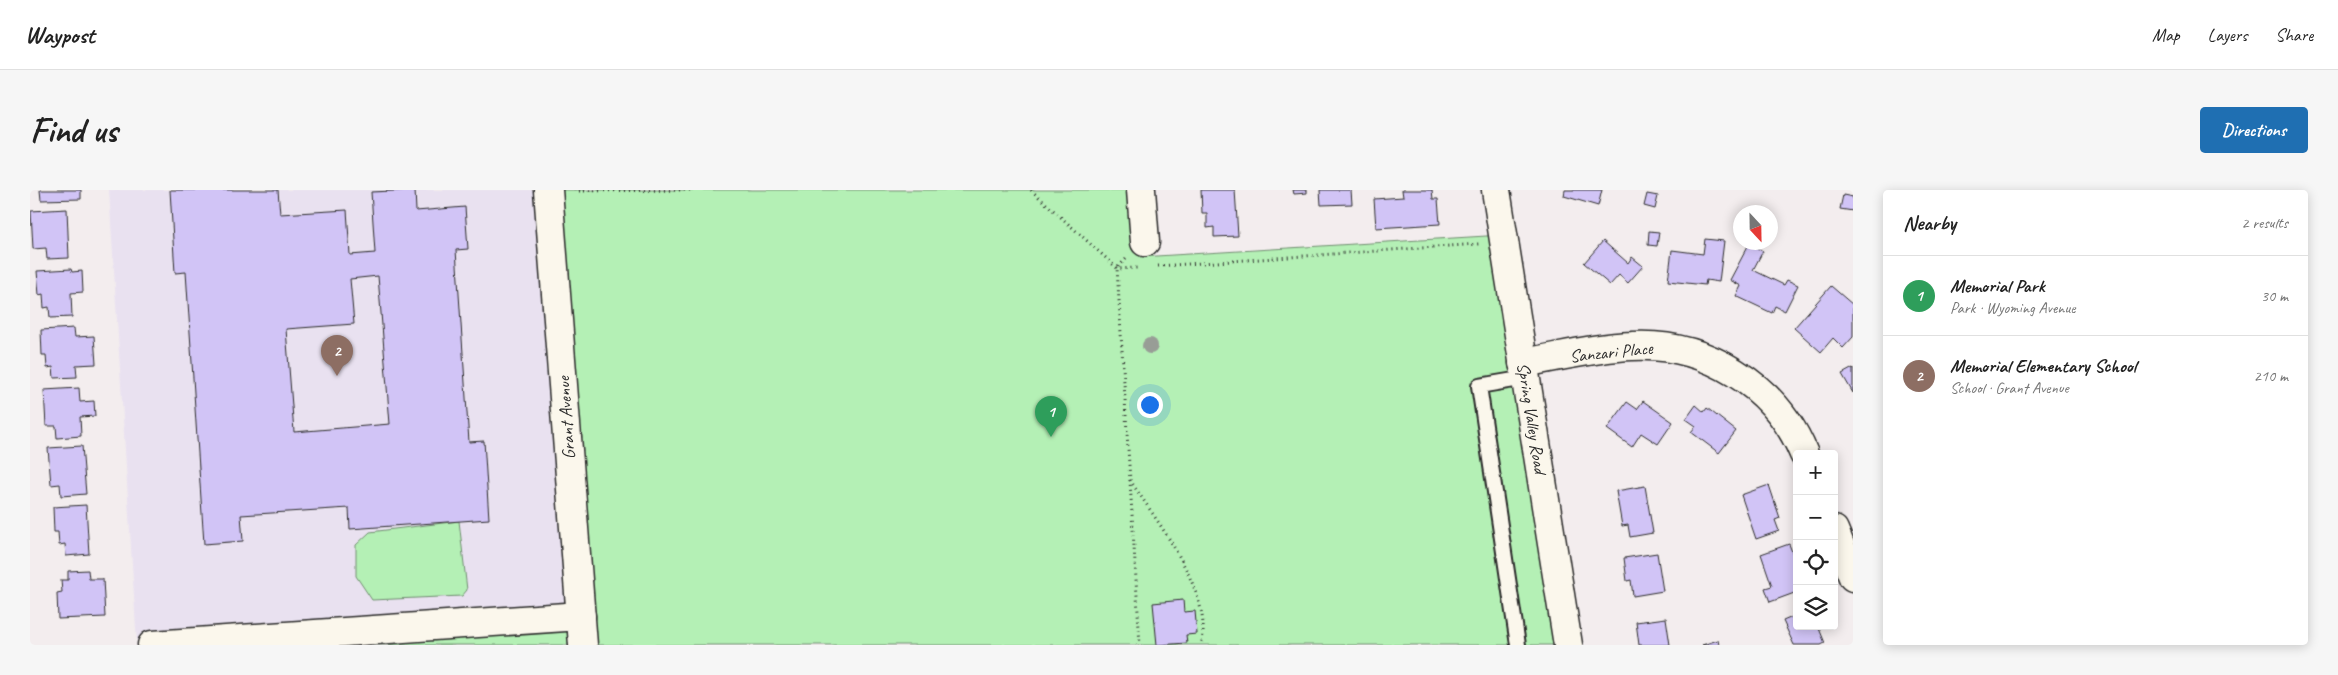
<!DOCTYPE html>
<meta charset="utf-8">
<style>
body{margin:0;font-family:Caveat,sans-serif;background:#f6f6f6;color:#222}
.controls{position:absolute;right:15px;bottom:15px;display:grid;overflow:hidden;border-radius:5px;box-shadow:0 2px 12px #0003}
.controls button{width:45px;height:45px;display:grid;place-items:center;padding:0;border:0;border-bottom:1px solid #e0e0e0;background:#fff;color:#222;font:25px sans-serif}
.compass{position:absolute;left:1703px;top:15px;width:45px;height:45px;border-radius:50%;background:#fff;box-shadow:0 2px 12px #0003;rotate:158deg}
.you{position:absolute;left:1119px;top:214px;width:18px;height:18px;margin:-12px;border:4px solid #fff;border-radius:50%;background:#1a73e8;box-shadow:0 0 0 8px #1a73e833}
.badge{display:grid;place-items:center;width:32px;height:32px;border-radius:50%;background:#1f6fb2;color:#fff;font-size:16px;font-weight:700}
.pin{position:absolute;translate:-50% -41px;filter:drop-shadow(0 1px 2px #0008)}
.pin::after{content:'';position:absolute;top:26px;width:18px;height:15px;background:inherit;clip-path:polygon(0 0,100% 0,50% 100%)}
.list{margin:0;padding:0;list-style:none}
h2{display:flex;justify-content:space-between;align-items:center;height:65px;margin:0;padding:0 20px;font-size:21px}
h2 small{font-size:16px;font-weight:400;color:#767676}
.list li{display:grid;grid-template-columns:32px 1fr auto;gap:15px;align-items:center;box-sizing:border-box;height:80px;padding:0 20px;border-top:1px solid #e0e0e0}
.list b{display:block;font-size:19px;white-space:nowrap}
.list p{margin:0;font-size:16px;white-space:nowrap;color:#767676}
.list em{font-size:16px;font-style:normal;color:#767676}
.icon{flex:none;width:28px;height:28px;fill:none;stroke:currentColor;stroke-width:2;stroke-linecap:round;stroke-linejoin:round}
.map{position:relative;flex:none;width:1823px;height:455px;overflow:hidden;border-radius:5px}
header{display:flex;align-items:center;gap:30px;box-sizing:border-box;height:70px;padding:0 25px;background:#fff;border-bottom:1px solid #e0e0e0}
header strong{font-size:24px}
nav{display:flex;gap:28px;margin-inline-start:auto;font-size:18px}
.intro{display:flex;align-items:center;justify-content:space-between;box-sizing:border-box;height:120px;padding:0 30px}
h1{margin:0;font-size:35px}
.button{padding:12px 22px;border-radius:5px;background:#1f6fb2;color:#fff;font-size:18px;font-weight:700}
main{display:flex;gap:30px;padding:0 30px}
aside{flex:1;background:#fff;border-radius:5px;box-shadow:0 2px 12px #0003}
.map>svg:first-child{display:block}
</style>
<header>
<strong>Waypost</strong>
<nav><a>Map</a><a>Layers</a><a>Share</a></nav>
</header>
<div class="intro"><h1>Find us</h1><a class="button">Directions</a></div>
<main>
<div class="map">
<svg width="1823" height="455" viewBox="0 0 1823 455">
<rect width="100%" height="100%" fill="#f3edee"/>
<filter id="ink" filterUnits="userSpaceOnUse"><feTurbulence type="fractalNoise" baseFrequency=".02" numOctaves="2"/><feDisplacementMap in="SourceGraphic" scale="10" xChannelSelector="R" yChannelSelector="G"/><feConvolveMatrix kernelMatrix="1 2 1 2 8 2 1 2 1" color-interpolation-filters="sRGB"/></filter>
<g filter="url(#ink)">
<path fill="#e9e1f0" d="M79 0H518L551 426 107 455Z"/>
<g fill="#b4f0b5" stroke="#708e70">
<path d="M518 0H1109L1110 67 1473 45 1538 455H120L551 426Z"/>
<path d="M429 331 437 400 432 406 342 410 326 386V355L340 342Z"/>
</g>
<g fill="#d1c4f6" stroke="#2b2b2b" fill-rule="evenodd">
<path d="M10 0H51V9L11 10Z"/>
<path d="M140 0H248L250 24 317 20 320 65 345 63 341 2 385 0 386 21 435 17 438 59 426 60 439 252 454 251 459 329 320 339 319 318 211 325 213 351 174 354 156 82 145 83ZM348 86 360 234 264 242 256 139 324 134 320 89Z"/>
<path d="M1171 0H1205L1208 46 1184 47V37L1177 38V23H1172Z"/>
<path d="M1263 0H1277V3L1264 4Z"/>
<path d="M1290 0H1321L1322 14 1291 15Z"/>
<path d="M1372 0H1402L1403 9H1408L1410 34 1346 38 1344 9 1373 7Z"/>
<path d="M1535 0H1572L1568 16 1534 6Z"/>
<path d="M1617 4 1628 6 1625 19 1614 16Z"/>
<path d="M1813 5 1823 7V21L1810 19Z"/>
<path d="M37 19 39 68 17 69 16 58 3 59 1 21Z"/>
<path d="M1619 41 1629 42 1627 56 1618 55Z"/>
<path d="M1675 49 1694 51 1689 92 1676 90 1675 95 1638 91 1642 60 1673 64Z"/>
<path d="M1573 51 1598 73 1602 67 1613 76 1598 93 1589 85 1580 95 1554 73Z"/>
<path d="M1719 54 1733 61 1723 80 1754 95 1757 90 1768 95 1755 121 1745 116 1742 123 1706 106 1711 96 1700 90Z"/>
<path d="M41 79 42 82 52 81 53 102 41 103 42 127 20 128 19 117 14 118 13 104 9 105 7 81Z"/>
<path d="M1801 96 1823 115V147L1813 158 1803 148 1791 162 1764 138Z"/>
<path d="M44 138 45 147 64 146 66 174 46 175 47 187 24 188 23 177 17 178 16 165H12L11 140Z"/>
<path d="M1823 178V203L1812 184Z"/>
<path d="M49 198 50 212 64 211 65 226 50 227 51 246 27 248 26 236H16L14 200Z"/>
<path d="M1613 211 1643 232 1628 254 1611 243 1602 257 1577 239 1597 212 1607 219Z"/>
<path d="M1666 215 1674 222 1677 218 1706 241 1689 263 1661 242 1666 236 1656 229Z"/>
<path d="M52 256 56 304 31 306 30 294 21 295 18 258Z"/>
<path d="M1739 295 1750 328 1745 330 1749 341 1726 349 1711 305Z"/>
<path d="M1615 296 1623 343 1600 347 1598 335 1592 336 1586 301Z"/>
<path d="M56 315 59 364 36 366 35 354 29 355 28 342H24L23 317Z"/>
<path d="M1759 354 1767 375V402L1740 412 1735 398 1742 396 1731 364Z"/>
<path d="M1627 363 1633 401 1603 406 1601 390 1597 391 1594 368Z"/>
<path d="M58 380 59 389H73L75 427 28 429 27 403 32 402 31 390H38V381Z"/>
<path d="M1153 410 1154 422 1165 421 1167 444 1156 445 1157 453 1127 455 1123 413Z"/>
<path d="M1767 425V436H1788L1795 453 1791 455H1764L1753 431Z"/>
<path d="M1636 428 1640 455H1609L1606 432Z"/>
<path d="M1688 450 1689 455H1672Z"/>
</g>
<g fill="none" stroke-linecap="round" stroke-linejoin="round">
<g stroke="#2b2b2b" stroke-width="18">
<path id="service" d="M1488 455 1449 196 1496 188"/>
</g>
<g stroke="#2b2b2b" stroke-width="31">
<g id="minor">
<path d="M518 0 553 455"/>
<path d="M1111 0 1115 52"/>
<path d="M1493 173C1529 167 1566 157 1602 156 1675 152 1746 195 1774 264"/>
<path d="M1804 340 1823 387"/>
<path d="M122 455 551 426"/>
</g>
</g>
<g stroke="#2b2b2b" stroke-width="31">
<path id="tertiary" d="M1466 0 1538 455"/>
</g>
<g stroke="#2b2b2b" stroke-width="3" stroke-dasharray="1 4" stroke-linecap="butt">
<path d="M1001 0 1088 79 1107 78"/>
<path d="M544 1 660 0"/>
<path d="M1096 69 1087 78 1110 455"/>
<path d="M1128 76 1449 54"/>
<path d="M1100 290C1126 330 1185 405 1171 455"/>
</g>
<use href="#service" stroke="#fbf7ec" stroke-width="14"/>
<use href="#minor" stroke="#fbf7ec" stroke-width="28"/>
<use href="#tertiary" stroke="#fbf7ec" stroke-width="28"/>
</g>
<circle fill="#989d96" cx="1120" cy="156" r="8"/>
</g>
<g text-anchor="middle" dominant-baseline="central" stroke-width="4" stroke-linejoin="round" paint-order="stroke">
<g font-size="18" fill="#2b2b2b" stroke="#fbf7ec">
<text transform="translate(1581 162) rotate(-6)">Sanzari Place</text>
<text transform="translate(536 228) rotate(-94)">Grant Avenue</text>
<text transform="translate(1502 228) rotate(81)">Spring Valley Road</text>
</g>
</g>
</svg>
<div class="controls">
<button>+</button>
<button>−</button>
<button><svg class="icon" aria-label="locate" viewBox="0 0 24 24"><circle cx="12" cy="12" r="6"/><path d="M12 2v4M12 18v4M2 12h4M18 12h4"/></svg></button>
<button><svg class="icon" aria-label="layers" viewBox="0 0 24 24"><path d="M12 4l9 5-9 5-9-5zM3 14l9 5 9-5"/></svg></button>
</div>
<svg class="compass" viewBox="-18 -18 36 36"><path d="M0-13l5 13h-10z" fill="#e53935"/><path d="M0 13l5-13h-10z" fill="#767676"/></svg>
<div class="you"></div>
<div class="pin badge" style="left:1021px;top:247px;background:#2e9e5b">1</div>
<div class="pin badge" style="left:307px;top:186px;background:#8d6e63">2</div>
</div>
<aside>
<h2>Nearby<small>2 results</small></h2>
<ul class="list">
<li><span class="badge" style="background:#2e9e5b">1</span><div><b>Memorial Park</b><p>Park · Wyoming Avenue</p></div><em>30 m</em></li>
<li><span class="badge" style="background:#8d6e63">2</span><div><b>Memorial Elementary School</b><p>School · Grant Avenue</p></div><em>210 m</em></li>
</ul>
</aside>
</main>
